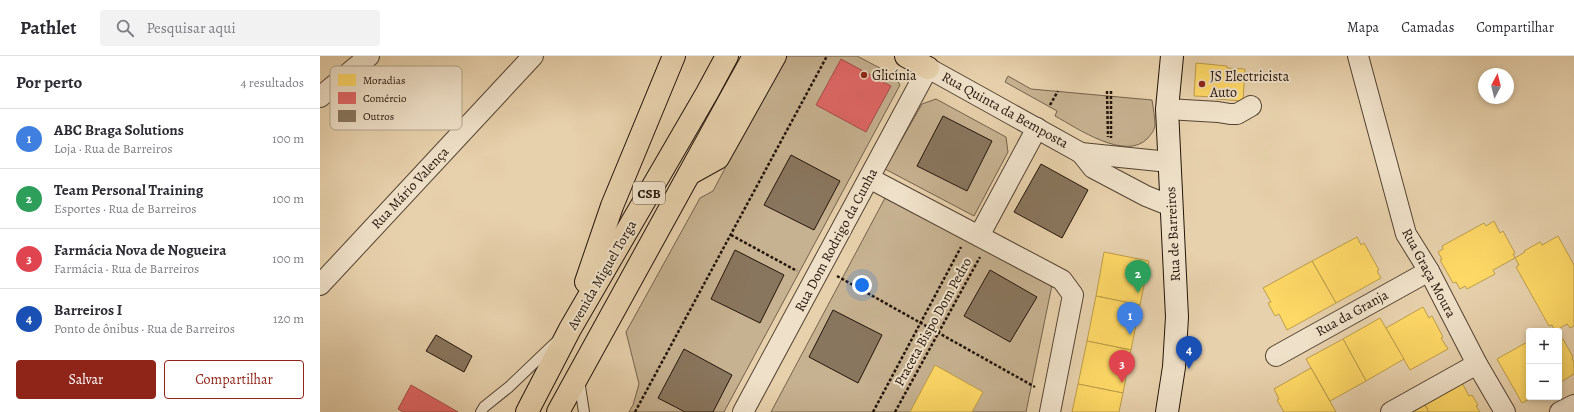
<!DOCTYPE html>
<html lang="pt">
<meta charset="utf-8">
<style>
body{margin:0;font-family:Alegreya,serif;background:#f2f2f3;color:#2b2b33}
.controls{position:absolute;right:12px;bottom:12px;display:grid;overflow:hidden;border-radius:4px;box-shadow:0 2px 6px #0003}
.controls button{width:36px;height:36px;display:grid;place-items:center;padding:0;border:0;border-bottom:1px solid #e1e1e2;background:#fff;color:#2b2b33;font:20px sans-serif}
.compass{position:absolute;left:1158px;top:12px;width:36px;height:36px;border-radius:50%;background:#fff;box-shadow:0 2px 6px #0003;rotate:7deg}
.you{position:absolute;left:542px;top:229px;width:14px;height:14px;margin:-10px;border:3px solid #fff;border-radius:50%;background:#1a73e8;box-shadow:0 0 0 6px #1a73e833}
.badge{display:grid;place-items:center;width:26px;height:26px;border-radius:50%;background:#8f2418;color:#fff;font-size:13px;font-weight:700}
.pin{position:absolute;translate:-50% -33px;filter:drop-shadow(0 1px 2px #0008)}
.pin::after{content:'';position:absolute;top:21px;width:14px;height:12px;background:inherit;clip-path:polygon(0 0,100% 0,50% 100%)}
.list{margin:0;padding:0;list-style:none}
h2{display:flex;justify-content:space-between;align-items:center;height:52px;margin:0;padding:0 16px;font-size:17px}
h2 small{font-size:13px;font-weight:400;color:#7c7c81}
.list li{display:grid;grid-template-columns:26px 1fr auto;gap:12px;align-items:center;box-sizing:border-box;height:60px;padding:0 16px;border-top:1px solid #e1e1e2}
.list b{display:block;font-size:15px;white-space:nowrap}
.list p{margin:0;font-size:13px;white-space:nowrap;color:#7c7c81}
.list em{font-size:13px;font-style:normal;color:#7c7c81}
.actions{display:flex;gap:8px;padding:12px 16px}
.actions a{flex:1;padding:9px 0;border:1px solid #8f2418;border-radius:4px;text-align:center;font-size:14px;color:#8f2418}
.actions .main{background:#8f2418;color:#fff}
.icon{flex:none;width:22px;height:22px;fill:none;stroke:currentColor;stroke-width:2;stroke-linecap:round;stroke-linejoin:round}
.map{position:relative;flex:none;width:1254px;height:356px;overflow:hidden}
header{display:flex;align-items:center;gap:24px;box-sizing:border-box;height:56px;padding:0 20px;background:#fff;border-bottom:1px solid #e1e1e2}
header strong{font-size:19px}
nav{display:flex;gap:22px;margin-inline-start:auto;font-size:14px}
.search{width:280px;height:36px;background:#f2f2f3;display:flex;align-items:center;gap:10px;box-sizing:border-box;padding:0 14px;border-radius:4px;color:#7c7c81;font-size:15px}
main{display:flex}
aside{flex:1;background:#fff}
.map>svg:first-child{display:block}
</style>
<header>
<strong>Pathlet</strong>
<div class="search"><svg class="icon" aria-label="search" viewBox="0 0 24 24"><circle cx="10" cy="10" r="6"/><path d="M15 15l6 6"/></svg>Pesquisar aqui</div>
<nav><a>Mapa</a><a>Camadas</a><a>Compartilhar</a></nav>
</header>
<main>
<aside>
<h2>Por perto<small>4 resultados</small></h2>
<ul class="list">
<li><span class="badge" style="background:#3f7fe0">1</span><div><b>ABC Braga Solutions</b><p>Loja · Rua de Barreiros</p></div><em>100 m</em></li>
<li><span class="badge" style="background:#2e9e5b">2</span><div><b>Team Personal Training</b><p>Esportes · Rua de Barreiros</p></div><em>100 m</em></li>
<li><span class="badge" style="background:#e0444e">3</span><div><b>Farmácia Nova de Nogueira</b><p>Farmácia · Rua de Barreiros</p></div><em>100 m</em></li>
<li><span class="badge" style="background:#1a4fb4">4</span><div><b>Barreiros I</b><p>Ponto de ônibus · Rua de Barreiros</p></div><em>120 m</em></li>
</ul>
<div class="actions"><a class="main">Salvar</a><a>Compartilhar</a></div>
</aside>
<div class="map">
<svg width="1254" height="356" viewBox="0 0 1254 356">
<rect width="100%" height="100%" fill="#e7d1ac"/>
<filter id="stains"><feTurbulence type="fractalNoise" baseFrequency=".005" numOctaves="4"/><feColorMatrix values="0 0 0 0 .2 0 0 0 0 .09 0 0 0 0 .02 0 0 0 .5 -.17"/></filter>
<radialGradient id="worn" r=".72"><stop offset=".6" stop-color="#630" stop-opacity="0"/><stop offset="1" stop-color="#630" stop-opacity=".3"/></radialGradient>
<g fill="#c6b190" stroke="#74624c">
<path d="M466 0H537L575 20 580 29 404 356H309L313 349 319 328 306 276 380 142 393 135 439 48Z"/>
<path d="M688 20 711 33 832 44C833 52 835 61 835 69 835 74 831 78 828 82 806 106 757 72 735 60L737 55 685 26Z"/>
<path d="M616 43 686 81 688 96 654 160 565 113 602 48Z"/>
<path d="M565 142 732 229 706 356H451Z"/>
</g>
<g fill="#ffd966" stroke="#bd9e4a">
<path d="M876 7 907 10V12L925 13 923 45 896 43V41L874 40Z"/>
<path d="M1174 165 1180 177 1183 175 1195 197 1193 198 1195 202 1173 214 1175 218 1147 233 1145 230 1140 233 1136 226 1133 227 1120 204 1122 203 1118 196 1123 193 1122 190 1164 167 1166 170Z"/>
<path d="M1238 180 1254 209V270L1250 272 1247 268 1235 275 1232 269 1229 270 1196 211 1199 209 1195 202 1205 196 1204 195 1220 186 1222 189Z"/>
<path d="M1037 181 1041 189 1044 187 1059 214 1057 215 1061 222 1016 247 992 205Z"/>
<path d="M784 196 829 205 820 249 776 240Z"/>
<path d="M992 205 1016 247 967 274 959 258 955 260 948 247 951 246 943 232Z"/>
<path d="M776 240 820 249 811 294 767 285Z"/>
<path d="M1103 251 1109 262 1112 260 1123 281 1121 282 1128 293 1090 314 1066 272Z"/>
<path d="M1060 262 1084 303 1046 325 1023 283Z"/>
<path d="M1239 282 1240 285 1243 283 1253 301 1252 302 1254 306V318L1239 327Z"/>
<path d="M1023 283 1046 325 1010 345 986 303Z"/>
<path d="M767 285 811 294 803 337 758 328Z"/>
<path d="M1209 285V341H1213L1202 347 1177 303Z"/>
<path d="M615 309 663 336 652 356H590Z"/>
<path d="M991 312 1016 356H964L957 344 959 343 954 333Z"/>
<path d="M1141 325 1149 340 1152 339 1158 349 1156 350 1160 356H1109L1103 346Z"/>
<path d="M758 328 803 337 799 356H752Z"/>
<path d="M1103 346 1109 356H1080Z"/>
</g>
<g fill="#e06666" stroke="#a74d4a">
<path d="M521 3 571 30 546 76 496 49Z"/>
<path d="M91 329 138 356H83L78 353Z"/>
</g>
<g fill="#89765e" stroke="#231409">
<path d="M623 60 672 85 647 135 597 110Z"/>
<path d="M471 99 520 125 494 174 444 149Z"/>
<path d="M721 108 768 134 742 182 694 156Z"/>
<path d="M415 194 464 219 440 267 391 243Z"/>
<path d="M670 214 717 241 690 286 644 260Z"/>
<path d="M513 254 562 279 538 327 489 301Z"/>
<path d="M116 279 152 300 144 316 106 295Z"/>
<path d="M364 293 412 319 393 356H365L338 342Z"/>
</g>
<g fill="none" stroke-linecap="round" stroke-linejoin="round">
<g stroke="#544332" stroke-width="12">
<g id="lane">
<path d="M259 324 264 356"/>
<path d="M161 356 164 351 189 331 235 287"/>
</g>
</g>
<g stroke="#544332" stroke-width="22">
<g id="street">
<path d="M1038 0 1086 178 1109 215 1157 308 1185 356"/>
<path d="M0 41 49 0"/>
<path d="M847 53 898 56 910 58H917L931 50"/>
<path d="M761 97 773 112 826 140 851 150"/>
<path d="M549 122 742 224 753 239 730 356"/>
<path d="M659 180 717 72"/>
<path d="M0 229 213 0"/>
<path d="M956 300 1109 215"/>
<path d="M423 356 608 12 761 97 849 106"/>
<path d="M1071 356 1157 308"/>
<path d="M1240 356 1254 349"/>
</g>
</g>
<g stroke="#231409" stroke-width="24">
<path id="secondary" d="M847 356 854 311 857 261 847 53 852 0"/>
</g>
<g stroke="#231409" stroke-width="24">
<g id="highway">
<path d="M586 0 608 12"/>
<path d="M371 117 398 102 455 0"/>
<path d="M266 226 292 150 354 0"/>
<path d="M207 356 250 273 387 37 407 0"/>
<path d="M238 356 434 0"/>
</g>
</g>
<g stroke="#231409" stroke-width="2.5" stroke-dasharray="3 2" stroke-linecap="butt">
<path d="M787 35 788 81"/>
<path d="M791 35V82"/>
<path d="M730 49 738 35"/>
<path d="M411 179 477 215"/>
<path d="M517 220 715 331"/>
<path d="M315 356 507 0"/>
<path d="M553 356 641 191"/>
<path d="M575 356 660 201"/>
</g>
<use href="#lane" stroke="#efe1c9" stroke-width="10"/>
<use href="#street" stroke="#efe1c9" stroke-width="20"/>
<use href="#secondary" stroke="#efe1c9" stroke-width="22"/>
<use href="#highway" stroke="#e7d1ac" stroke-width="22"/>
</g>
<g fill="#8f2418" stroke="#efe1c9" stroke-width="1.5">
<circle cx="544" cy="19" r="4"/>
<circle cx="882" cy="28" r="4"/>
</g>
<g text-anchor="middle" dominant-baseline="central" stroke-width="4" stroke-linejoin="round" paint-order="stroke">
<rect fill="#efe1c9" stroke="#605243" stroke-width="1" x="313" y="126" width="32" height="22" rx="3"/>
<g font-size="13" font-weight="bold" fill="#231409">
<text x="329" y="137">CSB</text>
</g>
<g font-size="14" fill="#231409" stroke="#efe1c9" text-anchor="start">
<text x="552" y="19">Glicínia</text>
<text x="890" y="20">JS Electricista<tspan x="890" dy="16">Auto</tspan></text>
</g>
<g font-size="14" fill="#231409" stroke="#efe1c9">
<text transform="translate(685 54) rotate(29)">Rua Quinta da Bemposta</text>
<text transform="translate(90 132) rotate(-47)">Rua Mário Valença</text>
<text transform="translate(853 178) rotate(-93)">Rua de Barreiros</text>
<text transform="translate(516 184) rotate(-62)">Rua Dom Rodrigo da Cunha</text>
<text transform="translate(1109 217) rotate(62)">Rua Graça Moura</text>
<text transform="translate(282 219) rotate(-60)">Avenida Miguel Torga</text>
<text transform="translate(1032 257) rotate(-29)">Rua da Granja</text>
<text transform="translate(613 266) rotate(-61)">Praceta Bispo Dom Pedro</text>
</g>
</g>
<rect x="10" y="10" width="132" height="64" rx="6" fill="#efe1c9" stroke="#b2a48f" stroke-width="1"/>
<rect x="18" y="18" width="18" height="12" fill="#ffd966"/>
<rect x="18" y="36" width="18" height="12" fill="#e06666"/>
<rect x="18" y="54" width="18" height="12" fill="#89765e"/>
<g font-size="11" fill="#231409">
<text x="43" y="28">Moradias</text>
<text x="43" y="46">Comércio</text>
<text x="43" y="64">Outros</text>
</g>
<rect width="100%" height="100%" filter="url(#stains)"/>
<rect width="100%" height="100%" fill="url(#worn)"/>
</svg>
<div class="controls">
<button>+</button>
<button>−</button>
</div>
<svg class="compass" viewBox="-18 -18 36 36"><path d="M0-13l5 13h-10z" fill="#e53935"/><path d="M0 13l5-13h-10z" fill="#7c7c81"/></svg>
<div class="you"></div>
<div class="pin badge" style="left:810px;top:279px;background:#3f7fe0">1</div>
<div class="pin badge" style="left:818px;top:237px;background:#2e9e5b">2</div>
<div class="pin badge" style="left:802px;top:327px;background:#e0444e">3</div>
<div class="pin badge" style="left:869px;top:313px;background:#1a4fb4">4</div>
</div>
</main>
